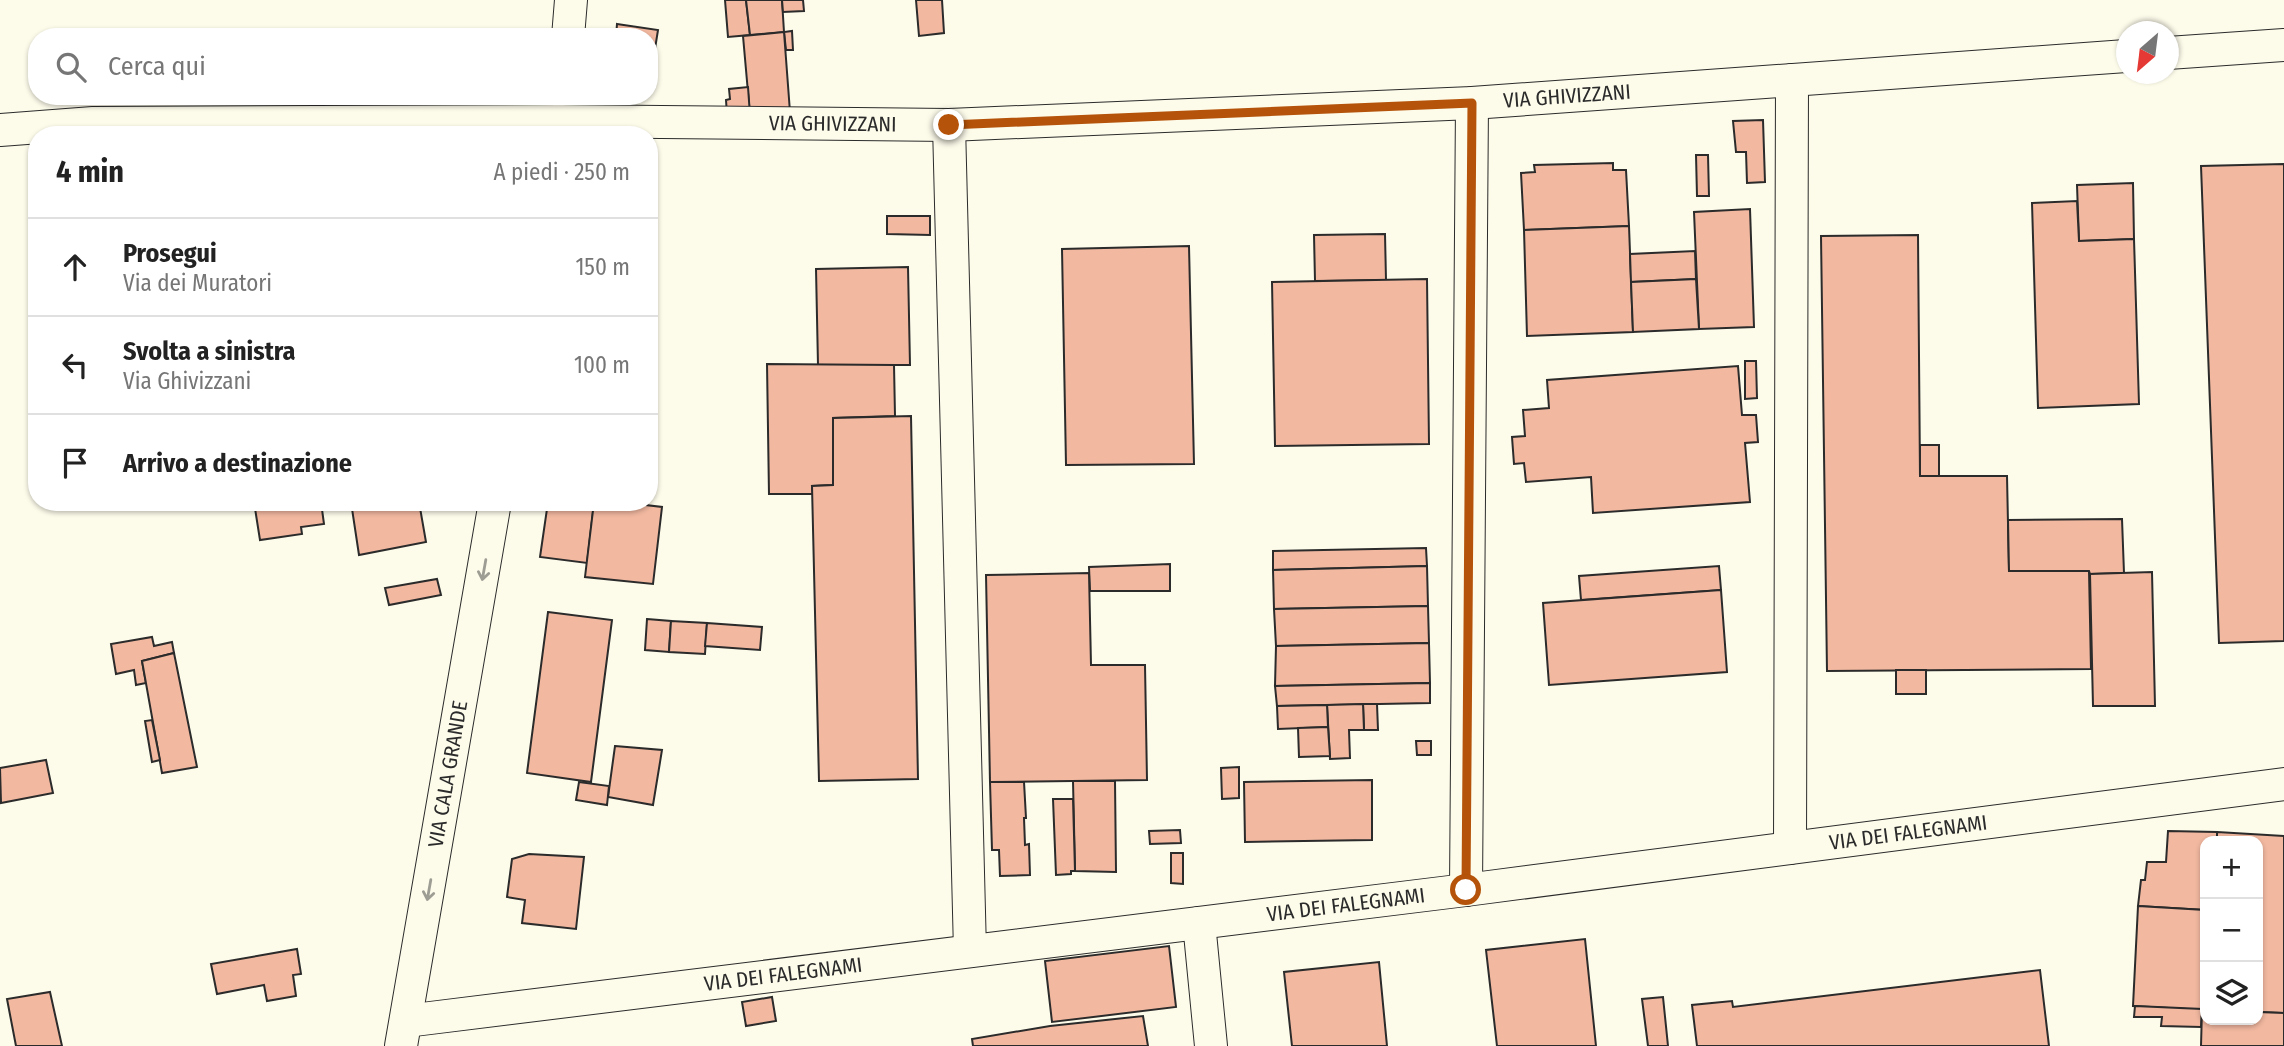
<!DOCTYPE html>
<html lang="it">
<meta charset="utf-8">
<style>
body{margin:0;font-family:"Fira Sans Condensed",sans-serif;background:#f2f2f2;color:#222}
.controls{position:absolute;right:21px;bottom:21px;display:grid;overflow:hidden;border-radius:14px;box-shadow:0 2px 5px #0004}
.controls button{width:63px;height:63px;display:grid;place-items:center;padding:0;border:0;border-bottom:2px solid #e0e0e0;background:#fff;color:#222;font:35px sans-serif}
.compass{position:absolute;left:2116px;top:21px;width:63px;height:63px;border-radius:50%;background:#fff;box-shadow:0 2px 5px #0004;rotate:208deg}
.stop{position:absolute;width:21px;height:21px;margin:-16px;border:5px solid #b45309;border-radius:50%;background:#fff}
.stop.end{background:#b45309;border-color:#fff;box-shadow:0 2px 7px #0008}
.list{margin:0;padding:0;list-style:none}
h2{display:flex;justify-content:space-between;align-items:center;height:91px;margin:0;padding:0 28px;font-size:30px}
h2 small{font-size:23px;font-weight:400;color:#767676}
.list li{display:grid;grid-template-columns:46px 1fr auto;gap:21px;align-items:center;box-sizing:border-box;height:98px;padding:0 28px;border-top:2px solid #e0e0e0}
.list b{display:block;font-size:26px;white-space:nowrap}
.list p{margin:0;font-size:23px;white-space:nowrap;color:#767676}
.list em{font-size:23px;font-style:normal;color:#767676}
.icon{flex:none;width:38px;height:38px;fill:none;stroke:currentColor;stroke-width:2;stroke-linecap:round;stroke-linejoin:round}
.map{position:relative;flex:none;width:2284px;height:1046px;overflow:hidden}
.search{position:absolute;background:#fff;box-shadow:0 2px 5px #0004;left:28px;top:28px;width:630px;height:77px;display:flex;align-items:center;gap:18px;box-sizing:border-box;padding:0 24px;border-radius:28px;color:#767676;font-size:26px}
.panel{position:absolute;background:#fff;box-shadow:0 2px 5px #0004;left:28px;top:126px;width:630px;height:385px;border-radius:28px}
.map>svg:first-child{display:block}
</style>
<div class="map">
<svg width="2284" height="1046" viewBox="0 0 2284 1046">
<rect width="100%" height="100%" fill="#fdfbea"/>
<g fill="#f2b8a0" stroke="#2b2b2b" stroke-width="2">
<path d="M725 0H746L750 35 728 37Z"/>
<path d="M746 0H782L784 32 750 35Z"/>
<path d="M782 0H803L804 11 783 12Z"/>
<path d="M916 0H942L944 33 919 36Z"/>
<path d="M617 24 658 30 654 55 649 54V37H616Z"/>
<path d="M792 31 793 50H786L784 32Z"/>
<path d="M784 32 790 112 750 115 743 36Z"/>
<path d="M748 87 750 115H727L726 100 730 99 729 89Z"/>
<path d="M1763 120 1765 182 1747 183 1746 152H1736L1733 121Z"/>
<path d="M1696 155H1708L1709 196H1697Z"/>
<path d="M1613 163V170H1626L1629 226 1524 230 1521 173 1535 172 1534 165Z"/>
<path d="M2284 164V641L2219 643 2201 166Z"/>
<path d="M2133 183 2134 239 2079 241 2077 185Z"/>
<path d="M2077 201 2079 241 2134 239 2139 404 2038 408 2032 203Z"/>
<path d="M1750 209 1754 327 1699 329 1694 212Z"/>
<path d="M887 216H930V235L887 234Z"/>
<path d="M1629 226 1633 332 1527 336 1524 230Z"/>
<path d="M1385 234 1386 280 1315 281 1314 235Z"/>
<path d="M1918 235 1920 476H2007L2009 571H2089L2091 669 1827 671 1821 236Z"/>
<path d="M1189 246 1194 464 1066 465 1062 249Z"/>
<path d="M1695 251 1696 279 1631 282 1630 254Z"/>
<path d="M908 267 910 365H818L816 269Z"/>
<path d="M1427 279 1429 444 1275 446 1272 282Z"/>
<path d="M1696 279 1699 329 1633 332 1631 282Z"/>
<path d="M1745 361H1756L1757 398 1745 399Z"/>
<path d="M767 364 894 365 895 416 833 418V485L812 486 813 494H769Z"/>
<path d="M1738 366 1742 415H1756L1758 442 1745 443 1750 502 1593 513 1591 477 1526 482 1524 463 1514 464 1512 437 1525 436 1523 410 1549 408 1547 380Z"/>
<path d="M911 416 918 779 819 781 812 486 833 485V418Z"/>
<rect x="1920" y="445" width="19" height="31"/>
<path d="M254 502H321L324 524 301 527 302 534 260 540Z"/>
<path d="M351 502H419L426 542 359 555Z"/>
<path d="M548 502 594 503 587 563 540 557Z"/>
<path d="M620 502 662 507 653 584 585 577 594 502Z"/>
<path d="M2122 519 2124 573 2090 574 2089 571H2009L2008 520Z"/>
<path d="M1426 548 1427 566 1273 570V551Z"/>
<path d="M1170 564V591H1090L1089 567Z"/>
<path d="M1427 566 1428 606 1274 609 1273 570Z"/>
<path d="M1719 566 1721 590 1581 600 1579 576Z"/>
<path d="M2152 572 2155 706H2093L2090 574Z"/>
<path d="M1089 573 1091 665H1145L1147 780 990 782 986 575Z"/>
<path d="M437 579 441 595 389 605 385 588Z"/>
<path d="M1721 590 1727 672 1549 685 1543 603Z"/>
<path d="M1428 606 1429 643 1276 646 1274 609Z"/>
<path d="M548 612 612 620 591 782 527 773Z"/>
<path d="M647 619 671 621 669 652 645 650Z"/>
<path d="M671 621 707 623 705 654 669 652Z"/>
<path d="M707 623 762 627 760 650 705 646Z"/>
<path d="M152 637 154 646 172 642 174 653 142 661 146 683 136 685 134 670 116 674 111 644Z"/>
<path d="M1429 643 1430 683 1275 686 1276 646Z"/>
<path d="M174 653 197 767 162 773 142 661Z"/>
<rect x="1896" y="670" width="30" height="24"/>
<path d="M1430 683V703L1277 706 1275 686Z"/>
<path d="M1363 704H1377L1378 730H1364Z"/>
<path d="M1363 704 1364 730H1349L1350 758 1330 759 1327 705Z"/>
<path d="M1327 705 1328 727 1278 729 1277 706Z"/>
<path d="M152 720 160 760 152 762 145 721Z"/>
<path d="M1328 727 1330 756 1299 757 1298 728Z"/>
<path d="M1416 741H1431V755H1417Z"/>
<path d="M615 746 662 750 653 805 608 797Z"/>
<path d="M46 760 53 793 1 803 0 768Z"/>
<path d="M1239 767V798L1222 799 1221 768Z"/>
<path d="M1372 780V840L1245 842 1244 782Z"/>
<path d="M1073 781H1115L1116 872 1075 871Z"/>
<path d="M579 782 609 786 607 805 576 800Z"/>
<path d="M990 782H1024L1026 818H1024L1025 845 1029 844 1030 875 1000 876 999 850H992Z"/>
<path d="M1053 799H1073L1075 871H1071V874L1056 875Z"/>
<path d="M1180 830 1181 843 1150 844 1149 831Z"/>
<path d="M2168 831 2217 832V841H2205V910L2138 906 2141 880H2145L2147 862H2166Z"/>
<path d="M2217 832 2284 836V1013L2258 1012V841H2217Z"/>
<path d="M1171 853H1183V884L1171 883Z"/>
<path d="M529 854 584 857 576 929 522 923 525 900 507 897 512 859Z"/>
<path d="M2138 906 2205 910V1010L2133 1006Z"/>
<path d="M1585 939 1596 1046H1497L1486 950Z"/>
<path d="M1169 946 1176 1007 1052 1022 1045 961Z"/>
<path d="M297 949 301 974 293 975 296 996 267 1001 264 985 217 994 211 964Z"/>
<path d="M1379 962 1387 1046H1292L1284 972Z"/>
<path d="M2040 970 2049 1046H1697L1692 1005 1732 1001 1733 1007Z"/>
<path d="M50 992 62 1046H16L7 999Z"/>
<path d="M772 997 776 1021 746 1026 742 1002Z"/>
<path d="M1663 997 1668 1046H1648L1642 999Z"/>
<path d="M2135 1006 2202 1009 2201 1027 2161 1026 2162 1017H2134Z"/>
<path d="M2202 1009 2205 1010V1020H2258V1012L2284 1013V1046H2201Z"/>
<path d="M1143 1016 1148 1046H973L972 1039 1050 1026Z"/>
</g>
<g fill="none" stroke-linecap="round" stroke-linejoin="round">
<g stroke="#2b2b2b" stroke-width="34">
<g id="street">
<path d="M568 37 571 0"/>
<path d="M2168 53 2284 45"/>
<path d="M949 125 970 951"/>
<path id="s1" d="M0 130 93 123 560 121 949 125 1472 103 2126 56"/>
<path d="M1790 848 1792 80"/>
<path d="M1466 890 1472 103"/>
<path d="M1199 923 1211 1046"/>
<path id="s2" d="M406 1021 1466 890 2284 784"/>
<path id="s3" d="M401 1046 495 502"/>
</g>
</g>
<use href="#street" stroke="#fdfbea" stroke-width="32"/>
</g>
<defs><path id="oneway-shaft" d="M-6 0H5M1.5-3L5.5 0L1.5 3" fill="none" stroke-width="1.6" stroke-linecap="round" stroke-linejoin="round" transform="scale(1.75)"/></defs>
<g stroke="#9e9d94">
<use href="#oneway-shaft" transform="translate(484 570) rotate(100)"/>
<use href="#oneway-shaft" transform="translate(429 890) rotate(100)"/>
</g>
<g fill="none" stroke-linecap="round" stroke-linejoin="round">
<path stroke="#b45309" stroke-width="9" d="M949 125 1472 103 1466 890"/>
</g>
<g text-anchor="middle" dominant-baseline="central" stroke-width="5" stroke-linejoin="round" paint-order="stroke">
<g font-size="21" fill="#2b2b2b" stroke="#fdfbea">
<text stroke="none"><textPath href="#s1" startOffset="1568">VIA GHIVIZZANI</textPath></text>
<text stroke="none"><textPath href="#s1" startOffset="833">VIA GHIVIZZANI</textPath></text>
<text stroke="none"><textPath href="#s3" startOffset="276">VIA CALA GRANDE</textPath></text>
<text stroke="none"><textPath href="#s2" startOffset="1514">VIA DEI FALEGNAMI</textPath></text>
<text stroke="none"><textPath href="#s2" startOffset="947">VIA DEI FALEGNAMI</textPath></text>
<text stroke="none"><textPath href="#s2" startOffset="380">VIA DEI FALEGNAMI</textPath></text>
</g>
</g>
</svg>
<div class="controls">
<button>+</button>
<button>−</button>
<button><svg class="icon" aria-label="layers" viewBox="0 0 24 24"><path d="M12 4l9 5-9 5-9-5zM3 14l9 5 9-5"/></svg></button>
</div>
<svg class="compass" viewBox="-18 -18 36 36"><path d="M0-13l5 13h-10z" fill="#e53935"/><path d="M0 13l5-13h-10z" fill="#767676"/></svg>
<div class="stop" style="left:1466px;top:890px"></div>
<div class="stop end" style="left:949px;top:125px"></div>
<div class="search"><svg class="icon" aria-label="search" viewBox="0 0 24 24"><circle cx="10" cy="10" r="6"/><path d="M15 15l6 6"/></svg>Cerca qui</div>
<section class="panel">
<h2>4 min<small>A piedi · 250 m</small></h2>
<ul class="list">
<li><svg class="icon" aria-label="ahead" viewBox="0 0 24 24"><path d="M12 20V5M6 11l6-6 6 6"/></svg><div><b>Prosegui</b><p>Via dei Muratori</p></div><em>150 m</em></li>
<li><svg class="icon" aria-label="left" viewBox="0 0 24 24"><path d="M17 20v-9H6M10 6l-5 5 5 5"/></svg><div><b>Svolta a sinistra</b><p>Via Ghivizzani</p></div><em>100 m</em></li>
<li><svg class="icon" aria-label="arrive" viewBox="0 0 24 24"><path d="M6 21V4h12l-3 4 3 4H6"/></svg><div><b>Arrivo a destinazione</b></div></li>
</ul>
</section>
</div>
